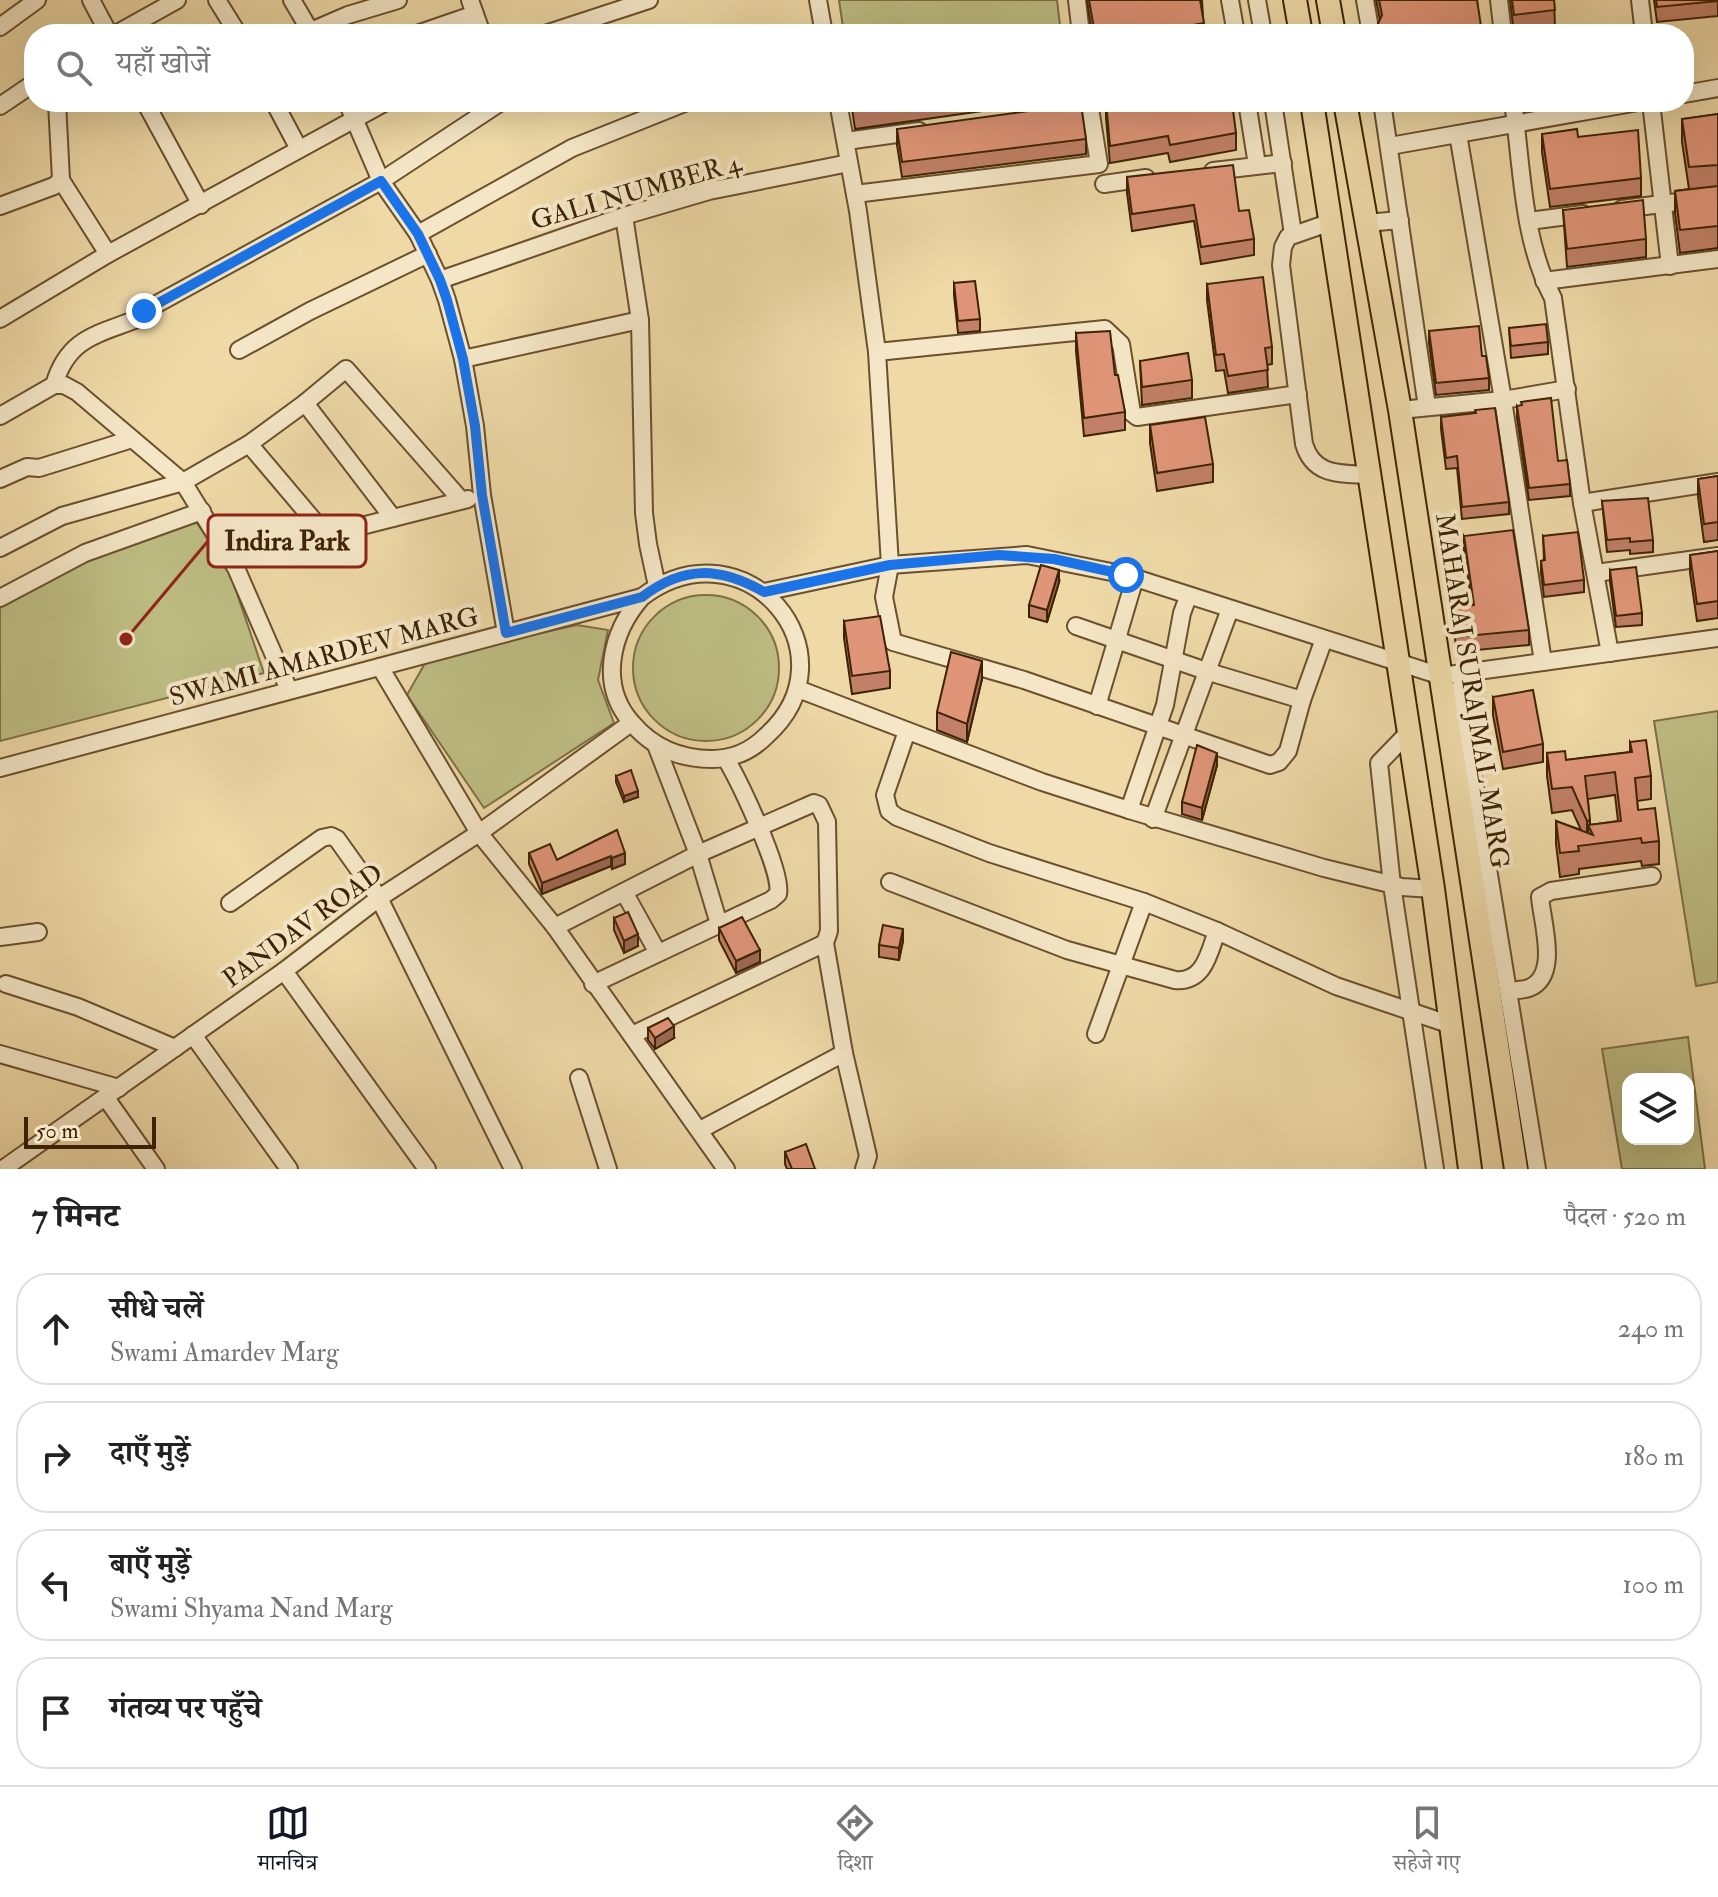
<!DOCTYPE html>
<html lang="hi">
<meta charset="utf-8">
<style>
body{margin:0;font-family:"IM FELL Double Pica","Noto Serif Devanagari",serif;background:#f2f2f2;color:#222}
.controls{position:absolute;right:24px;bottom:24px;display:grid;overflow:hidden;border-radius:16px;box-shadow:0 8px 32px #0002}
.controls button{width:72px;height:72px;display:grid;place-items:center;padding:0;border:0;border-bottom:2px solid #e0e0e0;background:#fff;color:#222;font:40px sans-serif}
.scale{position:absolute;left:24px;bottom:20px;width:132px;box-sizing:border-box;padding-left:8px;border:4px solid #3e2304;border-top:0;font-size:22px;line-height:28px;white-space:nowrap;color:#3e2304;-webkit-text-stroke:6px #f4e6c6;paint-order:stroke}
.stop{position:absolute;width:24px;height:24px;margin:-18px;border:6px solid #1a73e8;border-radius:50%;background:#fff}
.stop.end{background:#1a73e8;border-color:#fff;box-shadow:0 2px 8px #0008}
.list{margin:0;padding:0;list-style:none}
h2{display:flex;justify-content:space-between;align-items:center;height:104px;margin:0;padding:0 32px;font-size:34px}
h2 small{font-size:26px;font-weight:400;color:#767676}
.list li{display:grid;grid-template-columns:52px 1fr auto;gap:24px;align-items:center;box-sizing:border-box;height:112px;margin:0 16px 16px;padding:0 16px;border:2px solid #e0e0e0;border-radius:32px}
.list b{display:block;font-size:30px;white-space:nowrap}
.list p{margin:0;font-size:26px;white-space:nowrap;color:#767676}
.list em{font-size:26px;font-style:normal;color:#767676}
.icon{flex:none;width:44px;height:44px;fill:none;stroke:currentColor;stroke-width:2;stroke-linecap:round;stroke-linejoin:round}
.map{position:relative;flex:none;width:1718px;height:1169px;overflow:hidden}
.search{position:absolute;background:#fff;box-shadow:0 8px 32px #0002;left:24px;right:24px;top:24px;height:88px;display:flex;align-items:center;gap:20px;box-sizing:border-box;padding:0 28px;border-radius:32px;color:#767676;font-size:30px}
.sheet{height:616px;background:#fff}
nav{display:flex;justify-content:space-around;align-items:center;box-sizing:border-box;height:112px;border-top:2px solid #e0e0e0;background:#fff;font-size:22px;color:#767676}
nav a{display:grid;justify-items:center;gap:4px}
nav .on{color:#111827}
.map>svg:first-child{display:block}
</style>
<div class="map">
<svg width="1718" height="1169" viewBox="0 0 1718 1169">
<rect width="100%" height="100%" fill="#eed9a7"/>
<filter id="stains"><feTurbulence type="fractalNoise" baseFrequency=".0025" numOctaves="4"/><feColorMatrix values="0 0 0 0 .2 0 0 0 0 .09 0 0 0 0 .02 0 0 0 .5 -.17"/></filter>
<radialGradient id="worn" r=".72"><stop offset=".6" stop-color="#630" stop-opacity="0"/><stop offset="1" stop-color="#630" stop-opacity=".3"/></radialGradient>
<g fill="#bebe84" stroke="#7e7044" stroke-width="2" fill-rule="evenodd">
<path d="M839 0H1057L1061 34H844Z"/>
<path d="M193 517 230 573 264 673 0 741V605L78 561Z"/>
<circle cx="706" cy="668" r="73"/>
<path d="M577 625 608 630 598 680 614 723 484 808 407 695 428 658Z"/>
<path d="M1718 711V982L1696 986 1654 721Z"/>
<path d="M1688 1037 1705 1169H1622L1602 1049ZM1628 1079H1688V1139H1628Z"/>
</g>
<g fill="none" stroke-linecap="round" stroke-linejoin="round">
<g stroke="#6a502d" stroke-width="20">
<g id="minor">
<path d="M91 0 109 34"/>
<path d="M217 0 238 34"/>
<path d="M292 0 312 34"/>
<path d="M470 0 482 34"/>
<path d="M818 0 824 34"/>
<path d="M1077 0 1081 34"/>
<path d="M1230 0 1236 34"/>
<path d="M1257 0 1263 34"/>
<path d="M1365 0 1371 34"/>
<path d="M1499 0 1503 34"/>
<path d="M1640 0 1644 34"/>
<path d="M0 27 37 0"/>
<path d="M311 31 348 15 398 0"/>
<path d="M116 34 177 0"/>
<path d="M417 34 475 14"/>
<path d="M545 34 649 0"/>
<path d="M1684 94 1718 88"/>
<path d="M145 102 201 205"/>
<path d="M274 102 299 149"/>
<path d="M347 102 381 181 418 234 440 280 447 300 463 359 475 426 482 495 506 633"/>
<path d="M838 102 858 211 877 352 890 565 884 597 893 642 1024 680 1270 765 1279 762 1288 751 1302 700 1324 639"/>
<path d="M1247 102 1257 165"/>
<path d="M1273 102 1293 234"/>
<path d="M1382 102 1427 407"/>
<path d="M1513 102C1522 166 1522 240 1553 298L1582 503 1610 653"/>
<path d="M1651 102 1670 266"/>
<path d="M0 106 34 83"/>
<path d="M1458 134 1503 400 1543 662"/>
<path d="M846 141 919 131"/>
<path d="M1390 146 1638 102"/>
<path d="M1213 171 1283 163"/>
<path d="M61 180 108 254"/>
<path d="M1104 184 1146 178"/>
<path d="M855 194 1099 164 1089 102"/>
<path d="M0 206 54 186 61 180 57 102"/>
<path d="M1622 209 1718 197"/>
<path d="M624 216 640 320 644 513 648 544 657 586"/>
<path d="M1529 221 1583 214"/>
<path d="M1331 222 1288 237 1283 247 1281 265 1304 444C1314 477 1341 473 1370 475"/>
<path d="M1366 223 1400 220"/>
<path d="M418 234 572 148 687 102"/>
<path d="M440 280 624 216 709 191 849 163"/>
<path d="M1544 281 1718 259"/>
<path d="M0 319 108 254 386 102"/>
<path d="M239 350 310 311 428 254"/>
<path d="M877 352 1105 329 1121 344 1132 413 1137 417 1298 394"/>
<path d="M463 359 640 320"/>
<path d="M54 385H64L77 392 183 482 236 568 289 690"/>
<path d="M305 403 393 518"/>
<path d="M1400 410 1503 400 1567 389"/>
<path d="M0 416 54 385C68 338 96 335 137 319L144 311 381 181 501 102"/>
<path d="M249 444 326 535 468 499"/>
<path d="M0 479 27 467 39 468 132 439"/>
<path d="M1582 503 1718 482"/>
<path d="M0 548 62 516 183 482 249 444 305 403 346 369 461 500"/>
<path d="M1596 573 1718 556"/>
<path d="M764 592 890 565 1027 555 1126 575 1441 676 1718 638"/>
<path d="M1188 597 1182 613 1165 705 1129 810 1324 868 1402 887 1433 889"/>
<path d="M0 598 85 553 202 511"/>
<path d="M1076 626 1209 672 1302 700"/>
<path d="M380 667 479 833 555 927 726 1169"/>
<path d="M1466 673 1459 691 1537 1169"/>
<path d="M798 689 1042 782 1129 810"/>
<path d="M1097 706 1135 578"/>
<path d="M907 731 885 795 889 811 897 817 989 853 1144 902 1217 931 1336 986 1451 1025"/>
<path d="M1409 732 1379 763 1392 885 1435 1169"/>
<path d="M656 745 698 854 719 924"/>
<path d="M0 768 642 597C746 519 858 654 766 736 751 751 734 759 712 759 680 759 653 748 632 723 598 685 611 632 642 597"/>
<path d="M1153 819 1230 609"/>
<path d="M890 882 1067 950 1175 980C1204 983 1209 953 1217 931"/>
<path d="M624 892 658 953"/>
<path d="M230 903 322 838 331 836 337 839 379 898 513 1169"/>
<path d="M555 927 698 854 814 803 819 805 827 822 829 931 825 943 844 1053 868 1156 864 1169"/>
<path d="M0 937 38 932"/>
<path d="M284 971 427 1169"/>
<path d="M6 984 78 1007 175 1048"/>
<path d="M593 984 771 900 778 894C783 872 739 781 726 759"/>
<path d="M1510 991C1516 990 1523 990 1529 988 1560 976 1542 922 1540 897L1551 891 1652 876"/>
<path d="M1096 1034 1144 902"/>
<path d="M193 1035 289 1169"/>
<path d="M632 1035 825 943"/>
<path d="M0 1054 119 1088"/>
<path d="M579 1078 608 1169"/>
<path d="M106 1098 156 1169"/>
<path d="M700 1130 844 1053"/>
<path d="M3 1169 284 971 379 898 479 833 631 723"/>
</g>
</g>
<g stroke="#3e2304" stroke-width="26">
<g id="major">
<path d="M1295 0 1301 34"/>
<path d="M1328 0 1334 34"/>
<path d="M1312 102 1433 889 1470 1169"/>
<path d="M1345 102 1400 410 1516 1169"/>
</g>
</g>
<use href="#minor" stroke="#f4e6c6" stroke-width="16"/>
<use href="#major" stroke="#eed9a7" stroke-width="22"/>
</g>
<g fill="#c18067" stroke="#3e2304" stroke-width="2" fill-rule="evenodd">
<path d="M1087 0H1202L1204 34H1092Z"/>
<path d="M1376 0H1477L1481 34H1377V26L1380 20Z"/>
<path d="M1510 0H1554L1555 28 1514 33Z"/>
<path d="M1654 0H1718V16L1657 22Z"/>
<path d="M851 102H1046L855 129Z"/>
<path d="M1106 102 1236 133V150L1170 162 1168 153 1110 163 1106 118Z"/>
<path d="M1718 114V248L1680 253 1675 214V191L1689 189 1682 142V119Z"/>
<path d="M897 129 1086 139V154L902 177 897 145Z"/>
<path d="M1542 134 1578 137 1641 178V196L1550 207 1542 152Z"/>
<path d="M1127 177 1239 211 1254 239V255L1201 264 1194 221 1132 231 1127 193Z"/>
<path d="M1563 210 1646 239V257L1567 267Z"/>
<path d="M954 283 980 319V331L958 333 954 295Z"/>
<path d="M1207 284 1272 347V364L1267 365 1268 387 1228 393 1224 370 1216 371 1207 300Z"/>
<path d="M1509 328 1548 342V354L1511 358Z"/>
<path d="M1429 331 1482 356 1489 378V390L1436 395 1429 343Z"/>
<path d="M1076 333 1115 375 1125 412V430L1084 436 1076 351Z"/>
<path d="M1140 361 1192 380V398L1142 405Z"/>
<path d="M1517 406 1558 461 1570 484V496L1529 500 1517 418Z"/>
<path d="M1441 417 1509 502V514L1462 519 1457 468 1446 469 1441 429Z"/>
<path d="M1150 425 1213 464V482L1157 491 1150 443Z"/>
<path d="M1718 476V540L1704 542 1698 497V479Z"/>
<path d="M1602 501 1653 540V552L1630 554V550L1607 552Z"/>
<path d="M1464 536 1529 630V645L1456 652 1453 607 1472 605 1464 550Z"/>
<path d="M1543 536 1584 580V592L1544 597 1541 573V561L1544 560Z"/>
<path d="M1718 551V618L1697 621 1690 573V555Z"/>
<path d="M1610 570 1642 613V625L1616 627 1610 582Z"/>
<path d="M1059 582 1047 622 1029 617V605Z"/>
<path d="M844 621 890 671V688L852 694 844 638Z"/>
<path d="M982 679 967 742 937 730V712Z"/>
<path d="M1493 697 1543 744V762L1503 769 1493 715Z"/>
<path d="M1630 742 1651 776V799L1637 801 1638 810 1659 841V864L1642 866 1641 861 1579 869V874L1560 877 1556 844V821L1581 830 1572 810 1552 813 1547 776V753L1566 760 1630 752ZM1615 795 1618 821 1590 825 1588 799Z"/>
<path d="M1217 765 1202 820 1182 814V802Z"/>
<path d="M616 776 638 797 624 802 616 782Z"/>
<path d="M617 830 625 864 612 869 611 866 542 894 529 864V853L557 860Z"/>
<path d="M614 918 638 946 624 953 614 930Z"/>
<path d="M719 928 760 962 736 973 719 940Z"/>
<path d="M903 941 899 960 879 957V945Z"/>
<path d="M648 1028 674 1038 655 1049 648 1040Z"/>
<path d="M785 1152 815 1169H787L785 1164Z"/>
</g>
<g fill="#9d6854" stroke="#3e2304" stroke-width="2">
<path d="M1059 570V582L1047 622V610Z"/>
<path d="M982 661V679L967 742V724Z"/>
<path d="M1217 753V765L1202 820V808Z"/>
<path d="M638 791V797L624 802V796Z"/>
<path d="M1590 820V830L1588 825V844H1587V821Z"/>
<path d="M625 853V864L612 869V858Z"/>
<path d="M611 856V866L542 894V883Z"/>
<path d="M903 929V941L899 960V948Z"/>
<path d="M638 934V946L624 953V941Z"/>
<path d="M760 950V962L736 973V961Z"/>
<path d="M674 1026V1038L655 1049V1038Z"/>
</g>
<g fill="#e09578" stroke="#3e2304" stroke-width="2">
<path d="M1089 0H1200L1204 23 1141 34H1095Z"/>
<path d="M1379 0H1477L1481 26 1432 34H1378L1377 26 1382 15Z"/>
<path d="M1512 0H1554L1555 10 1514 15Z"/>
<path d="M1656 0H1718V1L1657 7Z"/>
<path d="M853 102H919L855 111Z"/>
<path d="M1106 102H1232L1236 133 1170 145 1168 136 1110 146Z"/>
<path d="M1081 104 1086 139 902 162 897 129Z"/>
<path d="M1718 114V165L1689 167 1682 119Z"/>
<path d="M1577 129 1578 137 1638 130 1641 178 1550 189 1542 134Z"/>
<path d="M1233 165 1239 211 1249 210 1254 239 1201 247 1194 205 1132 214 1127 177Z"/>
<path d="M1718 186V226L1680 230 1675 191Z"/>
<path d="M1643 200 1646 239 1567 249 1563 210Z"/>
<path d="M1263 277 1272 347 1265 348 1268 370 1228 376 1224 354 1216 355 1207 284Z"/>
<path d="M975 281 980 319 958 321 954 283Z"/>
<path d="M1546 324 1548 342 1511 346 1509 328Z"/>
<path d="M1479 326 1482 356H1486L1489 378 1436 383 1429 331Z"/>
<path d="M1110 331 1115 375H1118L1125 412 1084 418 1076 333Z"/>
<path d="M1188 353 1192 380 1142 387 1140 361Z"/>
<path d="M1551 398 1558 461 1567 460 1570 484 1529 488 1517 406 1522 405 1521 402Z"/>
<path d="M1495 408 1509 502 1462 507 1457 456 1446 458 1441 417 1476 413 1475 410Z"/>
<path d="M1205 417 1213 464 1157 473 1150 425Z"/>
<path d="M1718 476V522L1704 524 1698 479Z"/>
<path d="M1648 498 1653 540 1630 542V538L1607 540 1602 501Z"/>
<path d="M1513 530 1529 630 1456 637 1453 607 1474 605 1464 536Z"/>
<path d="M1578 532 1584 580 1544 585 1541 561 1545 560 1543 536Z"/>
<path d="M1718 551V601L1697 604 1690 555Z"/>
<path d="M1041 565 1059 570 1047 610 1029 605Z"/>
<path d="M1636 567 1642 613 1616 616 1610 570Z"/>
<path d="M880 616 890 671 852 676 844 621Z"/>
<path d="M951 652 982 661 967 724 937 712Z"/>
<path d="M1533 690 1543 744 1503 752 1493 697Z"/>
<path d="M1646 740 1651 776 1635 778 1638 810 1655 808 1659 841 1642 843 1641 838 1578 846 1579 851 1560 853 1556 821 1593 835 1588 825 1621 821 1615 772 1585 776 1590 820 1587 821 1572 787 1552 789 1547 753 1565 751 1566 760 1632 752 1630 742Z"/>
<path d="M1197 745 1217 753 1202 808 1182 802Z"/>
<path d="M631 770 638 791 624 796 616 776Z"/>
<path d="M617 830 625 853 612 858 611 856 542 883 529 853 550 844 557 860Z"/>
<path d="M628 912 638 934 624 941 614 918Z"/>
<path d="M742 917 760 950 736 961 719 928Z"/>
<path d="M883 925 903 929 899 948 879 945Z"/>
<path d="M668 1018 674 1026 655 1038 648 1028Z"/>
<path d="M806 1144 815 1169H792L785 1152Z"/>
</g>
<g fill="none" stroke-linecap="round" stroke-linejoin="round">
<path stroke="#1a73e8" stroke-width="10" d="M144 311 381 181 418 234 440 280 447 300 463 359 475 426 482 495 506 633 642 597C684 565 720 567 764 592L890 565 999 555 1054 559 1126 575"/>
</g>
<g text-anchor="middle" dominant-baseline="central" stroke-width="8" stroke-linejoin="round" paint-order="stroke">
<g font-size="26" fill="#3e2304" stroke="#f4e6c6">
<text transform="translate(636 192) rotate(-16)">GALI NUMBER 4</text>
<text transform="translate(324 657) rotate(-15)">SWAMI AMARDEV MARG</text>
<text transform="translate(1472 691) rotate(81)">MAHARAJ SURAJMAL MARG</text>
<text transform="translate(303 926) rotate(-36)">PANDAV ROAD</text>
</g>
</g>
<path fill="none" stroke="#8f2418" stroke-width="3" d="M126 639L208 541"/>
<circle fill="#8f2418" stroke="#f4e6c6" stroke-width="3" cx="126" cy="639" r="8"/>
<rect fill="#f4e6c6" stroke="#8f2418" stroke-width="3" x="208" y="515" width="158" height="52" rx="8"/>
<g font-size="28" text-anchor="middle" font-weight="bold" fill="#3e2304">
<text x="287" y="550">Indira Park</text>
</g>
<rect width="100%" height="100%" filter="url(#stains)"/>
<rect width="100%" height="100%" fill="url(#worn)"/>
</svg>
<div class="controls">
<button><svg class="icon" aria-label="layers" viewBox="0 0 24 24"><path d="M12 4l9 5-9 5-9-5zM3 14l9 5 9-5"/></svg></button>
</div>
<div class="scale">50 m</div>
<div class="stop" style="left:1126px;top:575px"></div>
<div class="stop end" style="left:144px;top:311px"></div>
<div class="search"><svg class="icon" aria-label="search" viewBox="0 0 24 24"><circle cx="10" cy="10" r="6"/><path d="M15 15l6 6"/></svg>यहाँ खोजें</div>
</div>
<section class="sheet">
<h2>7 मिनट<small>पैदल · 520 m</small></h2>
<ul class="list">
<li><svg class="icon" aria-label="ahead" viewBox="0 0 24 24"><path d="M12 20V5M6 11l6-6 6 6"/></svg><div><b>सीधे चलें</b><p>Swami Amardev Marg</p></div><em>240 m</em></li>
<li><svg class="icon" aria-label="right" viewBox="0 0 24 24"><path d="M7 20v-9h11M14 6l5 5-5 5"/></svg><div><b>दाएँ मुड़ें</b></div><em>180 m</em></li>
<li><svg class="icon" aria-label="left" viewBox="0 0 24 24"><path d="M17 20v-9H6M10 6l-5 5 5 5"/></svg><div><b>बाएँ मुड़ें</b><p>Swami Shyama Nand Marg</p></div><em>100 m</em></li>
<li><svg class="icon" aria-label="arrive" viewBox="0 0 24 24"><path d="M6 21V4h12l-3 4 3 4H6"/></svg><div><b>गंतव्य पर पहुँचे</b></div></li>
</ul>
</section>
<nav>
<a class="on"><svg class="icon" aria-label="map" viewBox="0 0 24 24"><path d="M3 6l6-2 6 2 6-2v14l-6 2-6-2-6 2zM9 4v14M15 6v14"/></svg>मानचित्र</a>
<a><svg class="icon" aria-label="directions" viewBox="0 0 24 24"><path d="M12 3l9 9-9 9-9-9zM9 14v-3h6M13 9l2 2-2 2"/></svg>दिशा</a>
<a><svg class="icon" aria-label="saved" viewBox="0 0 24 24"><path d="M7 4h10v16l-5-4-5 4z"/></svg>सहेजे गए</a>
</nav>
